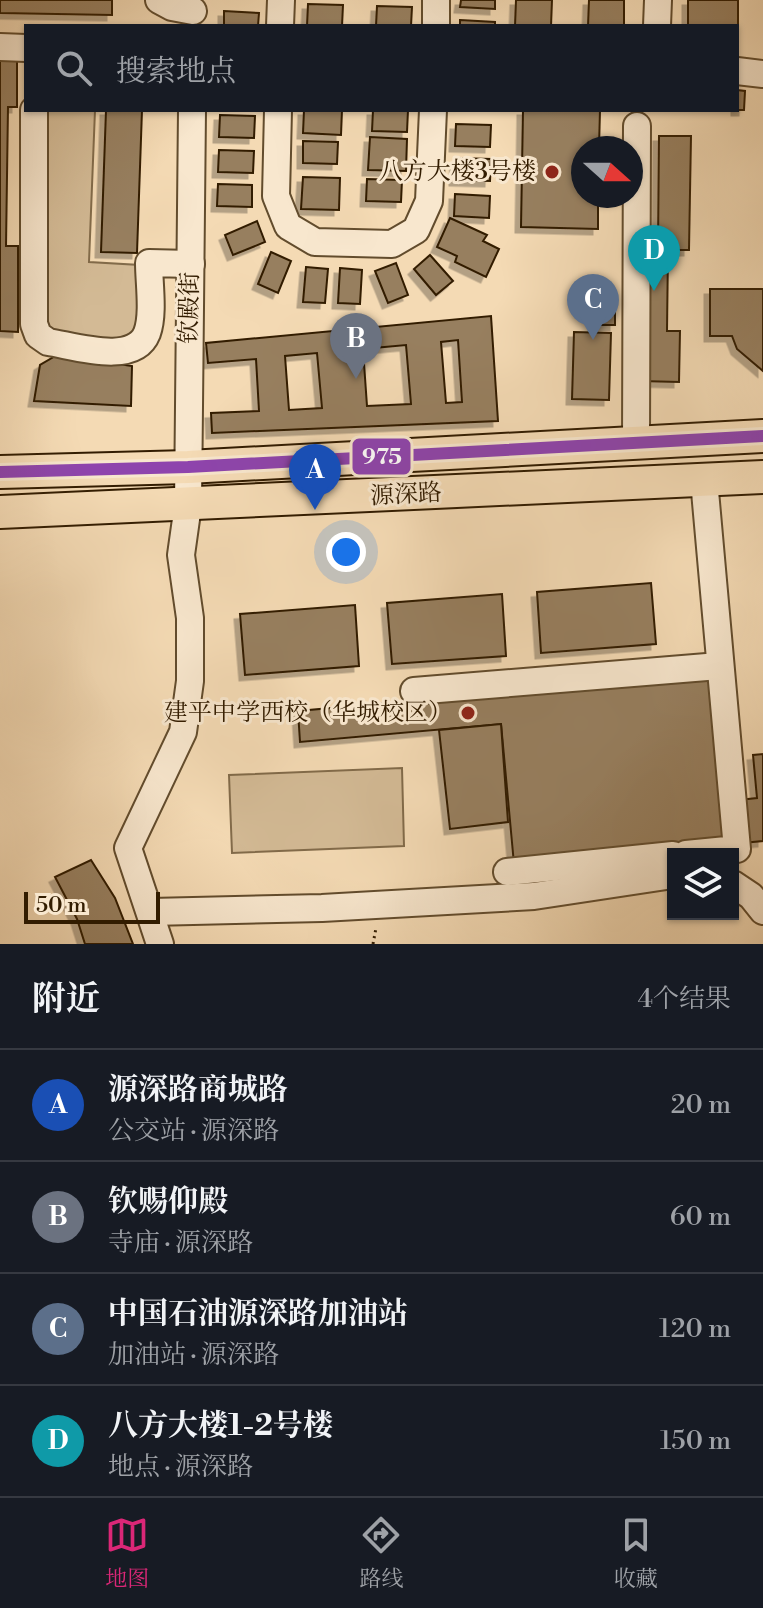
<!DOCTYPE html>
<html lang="zh">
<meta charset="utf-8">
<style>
body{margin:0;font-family:"Libre Bodoni","Noto Serif SC",serif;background:#20242c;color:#f1f3f6}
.controls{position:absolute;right:24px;bottom:24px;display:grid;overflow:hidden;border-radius:0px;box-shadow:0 2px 6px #0004}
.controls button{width:72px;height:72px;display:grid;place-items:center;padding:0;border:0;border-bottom:2px solid #363941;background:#171b24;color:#f1f3f6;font:40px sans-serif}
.compass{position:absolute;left:571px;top:136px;width:72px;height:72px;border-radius:50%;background:#171b24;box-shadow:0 2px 6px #0004;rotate:111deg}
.scale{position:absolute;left:24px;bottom:20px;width:136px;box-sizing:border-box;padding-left:8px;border:4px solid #321c00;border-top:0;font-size:22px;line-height:28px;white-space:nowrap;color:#321c00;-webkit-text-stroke:6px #f8e7ce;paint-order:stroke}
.you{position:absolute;left:346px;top:552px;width:28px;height:28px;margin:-20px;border:6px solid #fff;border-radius:50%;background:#1a73e8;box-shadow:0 0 0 12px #1a73e833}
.badge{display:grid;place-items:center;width:52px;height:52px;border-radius:50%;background:#db2777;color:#fff;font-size:26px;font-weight:700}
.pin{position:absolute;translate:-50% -66px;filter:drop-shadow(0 2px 4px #0008)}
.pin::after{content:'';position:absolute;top:42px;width:28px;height:24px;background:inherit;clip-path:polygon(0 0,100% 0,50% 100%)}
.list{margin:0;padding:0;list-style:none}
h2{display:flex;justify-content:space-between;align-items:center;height:104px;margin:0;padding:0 32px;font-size:34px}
h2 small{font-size:26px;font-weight:400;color:#9ea1a6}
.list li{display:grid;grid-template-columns:52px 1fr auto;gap:24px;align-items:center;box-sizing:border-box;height:112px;padding:0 32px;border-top:2px solid #363941}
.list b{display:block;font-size:30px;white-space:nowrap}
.list p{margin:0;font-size:26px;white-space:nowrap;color:#9ea1a6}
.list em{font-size:26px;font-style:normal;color:#9ea1a6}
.icon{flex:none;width:44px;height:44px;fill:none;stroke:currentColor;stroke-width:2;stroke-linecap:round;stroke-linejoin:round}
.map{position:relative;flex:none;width:763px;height:944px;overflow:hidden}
.search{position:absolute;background:#171b24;box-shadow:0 2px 6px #0004;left:24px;right:24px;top:24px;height:88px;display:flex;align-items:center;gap:20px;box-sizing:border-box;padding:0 28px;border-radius:0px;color:#9ea1a6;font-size:30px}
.sheet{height:552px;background:#171b24}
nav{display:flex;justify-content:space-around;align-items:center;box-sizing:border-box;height:112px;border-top:2px solid #363941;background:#171b24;font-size:22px;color:#9ea1a6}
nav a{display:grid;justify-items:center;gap:4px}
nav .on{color:#db2777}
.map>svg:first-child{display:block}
</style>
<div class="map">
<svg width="763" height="944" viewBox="0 0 763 944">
<defs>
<filter id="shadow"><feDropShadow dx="-5.5" dy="5.5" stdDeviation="0" flood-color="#0004"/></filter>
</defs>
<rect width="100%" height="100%" fill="#f4dab4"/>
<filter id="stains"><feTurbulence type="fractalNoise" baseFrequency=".0025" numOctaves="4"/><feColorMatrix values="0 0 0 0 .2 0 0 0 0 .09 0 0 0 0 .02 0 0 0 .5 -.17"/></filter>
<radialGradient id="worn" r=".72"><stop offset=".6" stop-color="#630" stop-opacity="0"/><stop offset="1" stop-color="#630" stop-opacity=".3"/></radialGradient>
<g fill="#d3ba95" stroke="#826b4a" stroke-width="2">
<path d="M44 110H95L89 262 140 265 138 328 124 343 46 329Z"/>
<path d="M402 768 404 846 232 853 229 775Z"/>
</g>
<g fill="#977f5e" stroke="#321c00" stroke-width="2" fill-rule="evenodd" filter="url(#shadow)">
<path d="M0 0H112V15L0 13Z"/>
<path d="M461 0H495V9L460 7Z"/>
<path d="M516 0H552L551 26H515Z"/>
<path d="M589 0H624V26H588Z"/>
<path d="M688 0H738V36L737 26H688Z"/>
<path d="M308 4 343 5 342 26H307Z"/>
<path d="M377 6 412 7 411 26H376Z"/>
<path d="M224 11 259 13 258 26H224Z"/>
<path d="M460 20 495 22V26H460Z"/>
<path d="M0 57H17V107H8L6 246H18V332L0 331Z"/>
<path d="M737 90 745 91 744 110H737Z"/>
<path d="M106 110H142L137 253 101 252Z"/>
<path d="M304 110H342L341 135 303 133Z"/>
<path d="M373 110H408L407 132 372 131Z"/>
<path d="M523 110H600L599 148H583V196H598V229L521 227Z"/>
<path d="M220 115 255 116 254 138 219 137Z"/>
<path d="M456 124 491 125 490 147 455 146Z"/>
<path d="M659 136H691L689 250H668L667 331H680L679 382 640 381 642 247H658Z"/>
<path d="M370 137 407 139 406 171 368 170Z"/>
<path d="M303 141 338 142 337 164 303 163Z"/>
<path d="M219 150 254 151 253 173 218 172Z"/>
<path d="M456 158 491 159 490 181 455 180Z"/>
<path d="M303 177 340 178 339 210 301 209Z"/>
<path d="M367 179 402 180 401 202 366 201Z"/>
<path d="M218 184 252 185V207L217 206Z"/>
<path d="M455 194 490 196 489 218 454 216Z"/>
<path d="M450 218 487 235 483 241 499 249 486 277 455 262 457 256 437 247Z"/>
<path d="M257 221 265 242 233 255 225 235Z"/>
<path d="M271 252 291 261 278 293 258 284Z"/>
<path d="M430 255 453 281 436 295 414 269Z"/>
<path d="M396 263 408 295 388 303 375 271Z"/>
<path d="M306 267 328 269 325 303 303 302Z"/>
<path d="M340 268 362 270 360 304 338 303Z"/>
<path d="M710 289H763V371L737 349 732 336H710Z"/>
<rect x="595" y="295" width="20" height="30"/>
<path d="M491 316 498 421 212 433 211 413 259 411 256 359 208 363 206 343ZM458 340 462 402 446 403 441 342ZM406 345 411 404 367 406 363 349ZM317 353 322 408 289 410 285 356Z"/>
<path d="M574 332 611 333 609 400 572 399Z"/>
<path d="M57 355 132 366 131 406 34 401 40 365Z"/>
<path d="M651 583 656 644 541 653 537 592Z"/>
<path d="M502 594 506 656 392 664 387 603Z"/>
<path d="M355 605 359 666 245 675 240 614Z"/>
<path d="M718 673 729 801 757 798 753 755 763 754V841L514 864 501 724 300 742 298 711Z"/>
<path d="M501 724 508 822 450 829 439 730Z"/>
<path d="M91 860 115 898 133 944H85L77 919 55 877Z"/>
</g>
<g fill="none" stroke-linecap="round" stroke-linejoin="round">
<g stroke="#624c2d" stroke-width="30">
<g id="minor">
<path d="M159 0 172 7 193 11"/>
<path d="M280 26 281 0"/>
<path d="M436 26V0"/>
<path d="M657 26 658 0"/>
<path d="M0 47 26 48"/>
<path d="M737 71 763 74"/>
<path d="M34 110V324L38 335 48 342C75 346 134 366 147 333 154 314 149 283 149 263L191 264"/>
<path d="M278 110 276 196 288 226 315 242 392 244 416 230 429 201 433 110"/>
<path d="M636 443 637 126"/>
<path d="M414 691 719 666"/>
<path d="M686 854 737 849 704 480"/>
<path d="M507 872 673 855"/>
<path d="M733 884 751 896 763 911"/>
<path d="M151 912 322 908 534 896 673 875"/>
<path d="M160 944 128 848 183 732 190 681V618L181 555 188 505 192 110"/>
</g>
</g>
<g stroke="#321c00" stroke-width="36">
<g id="major">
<path d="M0 472 188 467 763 436"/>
<path d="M0 512 763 477"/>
</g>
</g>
<path stroke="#321c00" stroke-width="3" stroke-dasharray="2 4" stroke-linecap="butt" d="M373 944 376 928"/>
<use href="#minor" stroke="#f8e7ce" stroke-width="26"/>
<use href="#major" stroke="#f4dab4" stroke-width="32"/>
<g stroke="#f8e7ce" stroke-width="18">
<path id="bus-1" d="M0 472 188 467 763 436"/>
</g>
<use href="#bus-1" stroke="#8e44ad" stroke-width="12"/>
</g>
<g fill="#8f2418" stroke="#f8e7ce" stroke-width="3">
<circle cx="552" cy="172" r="8"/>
<circle cx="468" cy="713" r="8"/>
</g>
<g text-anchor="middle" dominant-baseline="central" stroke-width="6" stroke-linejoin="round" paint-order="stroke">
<g font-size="24" fill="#321c00" stroke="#f8e7ce" text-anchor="end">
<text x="536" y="172">八方大楼3号楼</text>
<text x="452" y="713">建平中学西校（华城校区）</text>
</g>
<g font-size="24" fill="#321c00" stroke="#f8e7ce">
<text transform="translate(190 308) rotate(-89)">钦殿街</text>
<text transform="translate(406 495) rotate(-3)">源深路</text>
</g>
</g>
<rect stroke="#f8e7ce" stroke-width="3" x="351" y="437" width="61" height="39" rx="8" fill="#8e44ad"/>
<g font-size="22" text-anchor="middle" font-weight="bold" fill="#fff">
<text x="382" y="464">975</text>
</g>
<rect width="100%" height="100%" filter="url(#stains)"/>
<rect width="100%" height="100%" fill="url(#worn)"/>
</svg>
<div class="controls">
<button><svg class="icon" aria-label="layers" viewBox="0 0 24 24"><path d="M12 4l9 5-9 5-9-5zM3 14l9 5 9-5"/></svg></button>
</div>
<svg class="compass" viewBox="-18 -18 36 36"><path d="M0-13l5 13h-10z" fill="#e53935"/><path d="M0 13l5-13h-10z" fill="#9ea1a6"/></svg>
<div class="scale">50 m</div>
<div class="you"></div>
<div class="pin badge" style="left:315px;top:510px;background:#1a4fb4">A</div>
<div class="pin badge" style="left:356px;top:379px;background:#6b7280">B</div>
<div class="pin badge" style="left:593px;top:340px;background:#5c6f8a">C</div>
<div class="pin badge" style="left:654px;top:291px;background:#0f9aa8">D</div>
<div class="search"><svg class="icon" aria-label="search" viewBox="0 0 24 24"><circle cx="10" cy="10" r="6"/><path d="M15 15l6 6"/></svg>搜索地点</div>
</div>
<section class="sheet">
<h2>附近<small>4个结果</small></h2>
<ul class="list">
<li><span class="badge" style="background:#1a4fb4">A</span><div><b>源深路商城路</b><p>公交站 · 源深路</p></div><em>20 m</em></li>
<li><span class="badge" style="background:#6b7280">B</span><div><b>钦赐仰殿</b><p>寺庙 · 源深路</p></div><em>60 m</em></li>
<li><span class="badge" style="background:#5c6f8a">C</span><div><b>中国石油源深路加油站</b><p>加油站 · 源深路</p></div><em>120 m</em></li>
<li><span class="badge" style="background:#0f9aa8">D</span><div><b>八方大楼1-2号楼</b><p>地点 · 源深路</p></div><em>150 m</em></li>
</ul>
</section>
<nav>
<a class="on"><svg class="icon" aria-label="map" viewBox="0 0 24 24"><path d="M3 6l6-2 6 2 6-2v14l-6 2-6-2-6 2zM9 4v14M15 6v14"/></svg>地图</a>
<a><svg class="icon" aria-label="directions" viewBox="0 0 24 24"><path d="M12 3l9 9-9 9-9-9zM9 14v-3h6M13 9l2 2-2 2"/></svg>路线</a>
<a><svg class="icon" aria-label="saved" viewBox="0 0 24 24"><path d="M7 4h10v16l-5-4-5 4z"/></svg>收藏</a>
</nav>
